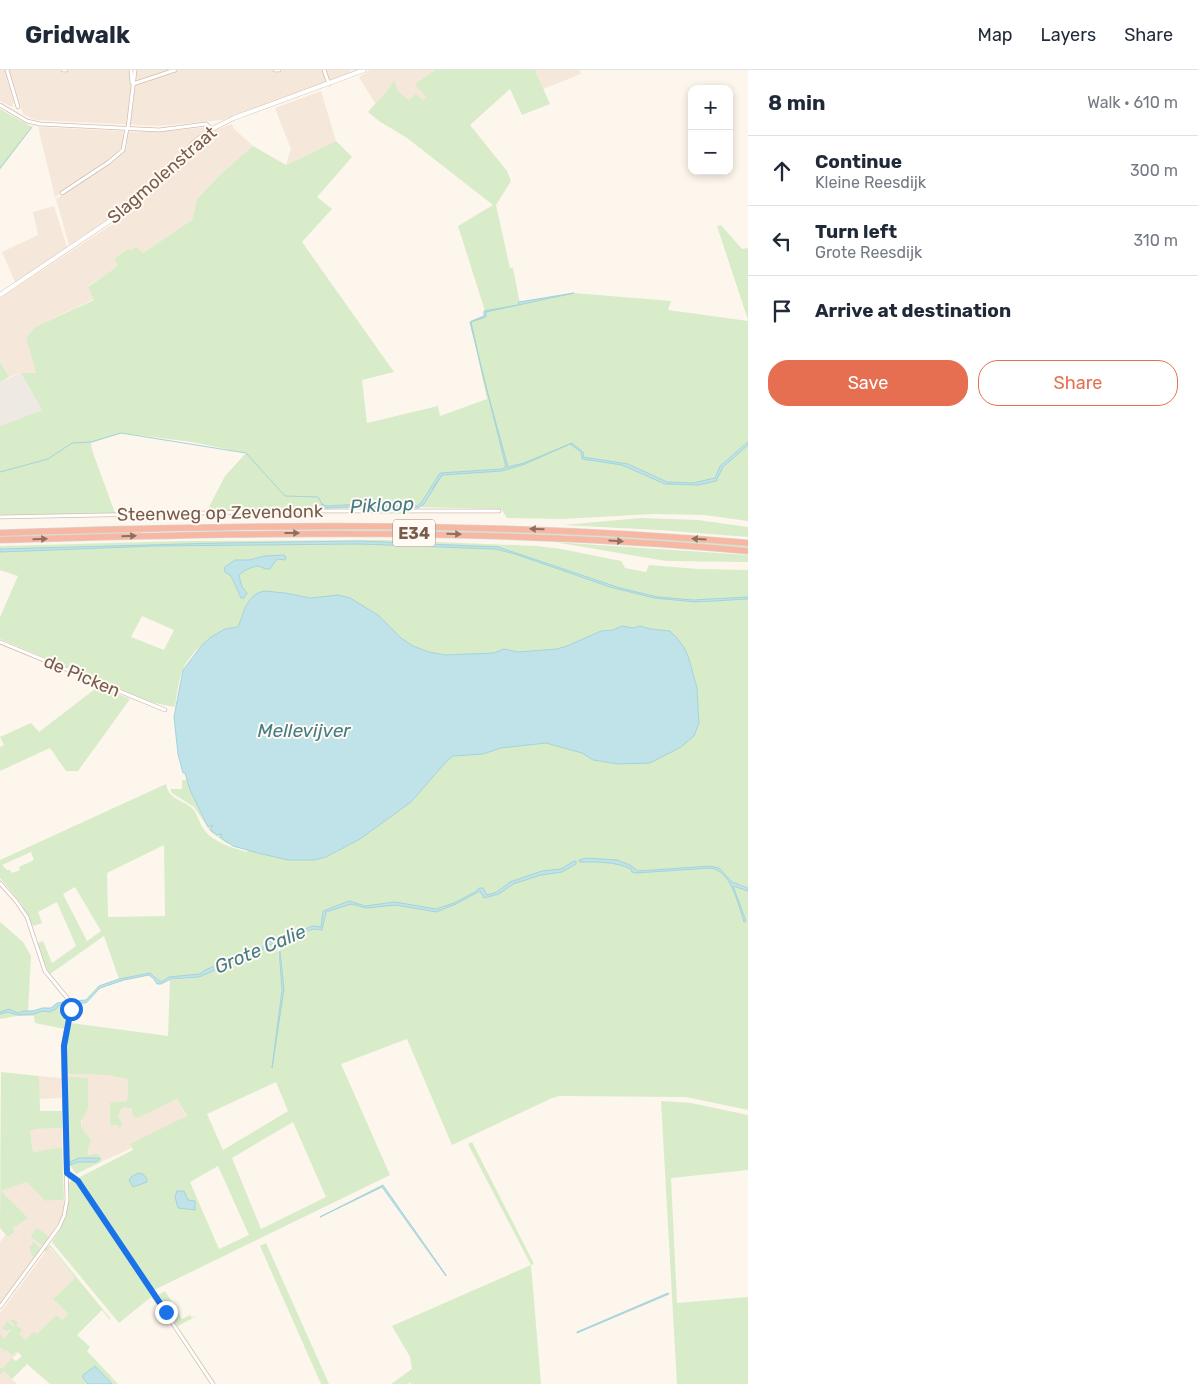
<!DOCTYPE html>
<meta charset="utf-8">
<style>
body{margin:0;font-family:Rubik,sans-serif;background:#f6f6f7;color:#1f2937}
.controls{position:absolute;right:15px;top:15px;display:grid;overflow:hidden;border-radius:10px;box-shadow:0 2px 8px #0003}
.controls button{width:45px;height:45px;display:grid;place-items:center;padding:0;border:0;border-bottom:1px solid #e0e1e3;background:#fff;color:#1f2937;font:25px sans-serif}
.stop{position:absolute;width:15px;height:15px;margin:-11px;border:4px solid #1a73e8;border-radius:50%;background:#fff}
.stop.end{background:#1a73e8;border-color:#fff;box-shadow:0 1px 5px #0008}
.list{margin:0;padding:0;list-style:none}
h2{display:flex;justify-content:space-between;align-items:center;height:65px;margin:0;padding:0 20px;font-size:21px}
h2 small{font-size:16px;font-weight:400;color:#747a83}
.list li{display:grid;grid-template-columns:32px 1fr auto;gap:15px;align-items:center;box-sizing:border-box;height:70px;padding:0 20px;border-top:1px solid #e0e1e3}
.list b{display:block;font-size:19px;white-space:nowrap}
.list p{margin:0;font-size:16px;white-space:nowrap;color:#747a83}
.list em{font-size:16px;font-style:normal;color:#747a83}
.actions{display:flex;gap:10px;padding:15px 20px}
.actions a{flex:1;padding:11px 0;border:1px solid #e76f51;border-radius:20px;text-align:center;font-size:18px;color:#e76f51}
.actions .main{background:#e76f51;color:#fff}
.icon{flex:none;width:28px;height:28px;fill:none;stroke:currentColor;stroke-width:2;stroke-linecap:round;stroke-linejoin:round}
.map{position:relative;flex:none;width:748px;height:1314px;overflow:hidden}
header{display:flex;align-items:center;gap:30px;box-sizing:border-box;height:70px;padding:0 25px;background:#fff;border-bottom:1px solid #e0e1e3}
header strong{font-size:24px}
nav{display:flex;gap:28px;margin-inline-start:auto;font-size:18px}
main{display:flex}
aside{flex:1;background:#fff}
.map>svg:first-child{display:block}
</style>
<header>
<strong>Gridwalk</strong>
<nav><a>Map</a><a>Layers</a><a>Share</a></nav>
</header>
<main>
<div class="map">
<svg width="748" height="1314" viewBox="0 0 748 1314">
<rect width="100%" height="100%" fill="#fdf6ec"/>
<g fill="#f5e8da">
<path d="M0 0H5L14 32 12 37 0 31Z"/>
<path d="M9 0H350L351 2 320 15 222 50 159 56 35 50 23 44Z"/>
<path d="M370 0H435L418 12 426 27 423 30H409L398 21 394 10 390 20 375 33 359 7Z"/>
<path d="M535 0H580L581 4 543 19Z"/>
<path d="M321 21 336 71 286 95 291 79 275 38Z"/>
<path d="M232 54 234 59 253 76 222 103 197 129 192 150 143 183 131 180 129 178 114 189 119 196 88 216 94 229 35 257 26 268 36 303H21L9 307 0 291V228L134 140 148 127 195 74 216 60Z"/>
<path d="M38 57 123 61V76L108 90 55 127Z"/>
<path d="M208 57 127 137 69 175 56 129 109 94 124 82 127 76V62L171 61Z"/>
<path d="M54 136 67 177 15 212 2 182 38 165 33 142Z"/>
<path d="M66 1004 107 1005 128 1008 127 1031 114 1032 111 1055 113 1053 123 1055 118 1046 120 1040 124 1037 129 1038 133 1041 177 1029 187 1047 131 1074 132 1078 101 1092 102 1089 87 1083 91 1070 82 1058V1048L88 1039V1024H67Z"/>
<path d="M39 1006 62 1008V1028L39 1029Z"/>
<path d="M62 1058V1077L33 1082 30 1061 37 1059Z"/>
<path d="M27 1112 45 1131 64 1130 63 1144 50 1167 0 1234V1172L6 1164 9 1167 15 1162 1 1121Z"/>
<path d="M49 1177 75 1208 53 1229 68 1244 62 1250 56 1245 2 1299 17 1314H0V1243Z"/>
</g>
<path fill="#efe9e4" d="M21 303 42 340 0 356V312Z"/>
<g fill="#d8ecc9" fill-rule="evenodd">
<path d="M435 0H535L550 34 522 45 510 19 470 55 507 101 511 111 496 135 510 198H513L520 234 574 223 671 231 668 240 748 251V451L704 445 654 444 562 449 507 448 501 439 415 437 207 441 225 406 246 383 192 372 122 363 91 373 92 380 115 443 0 445V356L42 340 21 303H36L26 268 35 257 94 230 88 217 118 196 114 189 129 178 131 180 136 177 143 183 192 150 197 129 222 103 253 76 286 95 336 71 352 87 317 127 332 139 302 172 394 302 362 310 367 353 438 336 440 346 487 329 470 251 485 245V241L458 156 493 135 407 68 379 51 368 42C377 30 389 23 394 9L398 21 409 30 416 24 423 30 426 27 415 14Z"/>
<path d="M0 39 32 57 0 100Z"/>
<path d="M721 155 742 179 748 178V250L717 156Z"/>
<path d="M0 291 9 307 0 312Z"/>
<path d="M641 448 698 450 748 457V467L659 460 563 455Z"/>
<path d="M254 458C419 458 584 461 748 476V478C583 463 418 460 253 460Z"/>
<path d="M141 461 142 463 0 468V466Z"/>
<path d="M386 470 537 476 561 479 621 491 625 498 646 502 649 495 699 499 748 500V1040L686 1027 560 1026 552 1028 452 1075 407 969 341 994 390 1105 154 1220 78 1108 133 1080 130 1074 187 1046 177 1029 137 1048 132 1045V1039L124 1037 120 1040 118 1046 123 1055 120 1058 117 1055H110V1033L114 1032 127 1031 128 1009 107 1005 66 1004V973L71 953 168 966 170 910 194 908 231 893 238 887 255 886 267 876 277 872 282 922 284 919 279 870 293 864 297 866 314 859 320 860V857L312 856 299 862H291L267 873 255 884 235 885 230 890 205 900 200 904 170 907 161 912 154 905 148 903 119 909 104 866 50 904 46 897 38 873 43 871 52 893 76 876 57 832 38 842 42 853 33 856 21 833 0 808V790L166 714C168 728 181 730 191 737 198 743 199 754 205 761 215 773 233 778 247 782V780L226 773 211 762 194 737 172 723 170 719H182V710H187L190 720 208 757 213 755 211 759 222 764 233 776 258 783 288 790H314L326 787 360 769 411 732 445 693 453 686 483 684 501 678 546 673 583 683 593 690 618 694 699 653 697 618 689 589 685 579 677 568 670 561 651 559 640 556 633 558 622 556 613 560 601 561 567 576 557 579 518 582 504 579 494 583 445 585 429 582 413 576 401 568 378 545 365 537 279 522 260 523 251 528 247 532 238 557C234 558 230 558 226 559 212 563 189 585 183 599 178 611 177 625 175 637L149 632 0 569V547L18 506 0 500V476L188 471ZM283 485 285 490 277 489 270 499H266L258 496C251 497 242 500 239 506L243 519 239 524 230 505 246 491 265 486ZM142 546 174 560 164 580 131 567ZM164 775 165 846 108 847 107 803ZM31 782 34 790 19 797 20 800 12 803 10 800H7L2 795ZM75 817 101 861 87 871 63 824ZM276 1012 288 1041 223 1080 207 1044ZM293 1052 326 1127 261 1159 232 1088ZM218 1096 249 1165 219 1179 190 1112Z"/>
<path d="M554 472 748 485V492L666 491Z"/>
<path d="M99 616 130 629 78 701H66L50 678 0 701V677L4 675 0 667 31 653 39 662Z"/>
<path d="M0 852 23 872 31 886 28 941 51 938 57 933 67 932 69 942 65 959 35 953 34 946H17L0 949Z"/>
<path d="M1 1002 39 1006 40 1041H62V1058L37 1059 30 1061 33 1082 62 1077 64 1130 45 1131 27 1112 1 1121 28 1148 13 1158 15 1162 8 1167 0 1158Z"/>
<path d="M70 1007 88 1008V1039L81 1051 82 1058 91 1070 87 1083 90 1085 95 1084 100 1085 102 1089 101 1092 76 1104 69 1094 66 1008Z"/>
<path d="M661 1031 691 1033 748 1045V1100L671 1108 677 1233 748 1227V1314H677Z"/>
<path d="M472 1072 534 1194 531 1195 541 1314H411L410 1312 408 1314H391L412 1299 410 1287 392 1256 531 1195 468 1074Z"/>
<path d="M71 1110 77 1112 163 1240 162 1241 151 1227 119 1253 52 1172 66 1148 68 1115Z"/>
<path d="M37 1158 50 1167 43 1176 32 1168 31 1165Z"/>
<path d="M34 1172 41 1179 35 1187 32 1185 29 1177Z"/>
<path d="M266 1173 329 1314H321L260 1176Z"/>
<path d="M50 1175 110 1248V1250L102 1240 77 1265 90 1277 87 1281 118 1314H50L27 1294 12 1309 4 1301 0 1305V1297L2 1299 12 1288 16 1291 22 1286 17 1281 12 1286 7 1280 5 1281 0 1277V1264L4 1269 11 1260 10 1259 7 1261 2 1259 7 1251 13 1256 12 1258 15 1255 10 1251 12 1249 18 1252 16 1255 22 1260 19 1264 26 1270 34 1261 37 1264 56 1245 62 1250 68 1244 53 1229 75 1208 50 1177 46 1182 44 1180Z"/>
<path d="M165 1221 182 1249 190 1245 192 1248 195 1246V1247L178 1256 158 1225Z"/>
</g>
<g fill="#bfe3e8" stroke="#a5d3da">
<path d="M574 223 486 242V247L471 252 483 306 508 397 524 393 572 373 584 383 583 387 628 394 667 412 693 413 715 408 720 396 748 372V375L723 397 716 411 698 415 665 414 622 395 582 389 581 382 570 374 525 394 502 401 442 405 424 434 418 438 370 436 326 438 322 437V434L326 436 362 434 417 436 421 433 440 403 502 399 506 397 470 252 484 246V241L518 235 519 232Z"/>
<path d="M359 471 498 477 620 518 658 527 693 530 748 527V529L695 532 654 528 610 517 515 484 495 479 359 474 156 476 0 482V479L221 473Z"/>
<path d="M284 485 286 487 285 490 277 489 270 499H266L258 496C251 497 242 501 239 506L242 517 247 523 244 528H241L231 506 224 501 225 497 235 490H249L265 486Z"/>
<path d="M264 521 285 523 311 528 338 525 350 528 378 545 401 568 413 576 429 582 445 585 494 583 504 579 518 582 557 579 567 576 601 561 613 560 622 556 633 558 640 556 651 559 670 561 677 568 685 579 689 589 697 618 699 653 694 666 681 677 650 693 618 694 593 690 582 683 546 673 501 678 483 684 453 686 445 693 411 732 360 769 326 787 314 790H288L258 783 233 776 220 767 222 764 217 765 210 760 213 755 208 757 190 720 185 703H183L178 684 174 647 183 600 202 575 211 567 225 559 238 557C245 541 245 526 264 521Z"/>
<path d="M586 788 617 790 630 795 638 801 710 796 719 798 732 812 748 818V821L733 816 746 851 744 852C738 834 732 802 711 798L636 803 632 802 631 799C614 791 596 792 579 792V790Z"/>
<path d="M574 791H576V794L562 802 541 805 513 814 499 824 484 828 480 821 456 834 436 842 396 835 366 838 351 834 326 842 322 860 314 859 281 869 279 870 280 879 277 872 267 876 255 886 238 887 231 893 199 907 171 909 161 914H157L154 909 149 905 124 910 100 918 86 933H72L71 931 86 930 99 916 119 909 150 903 161 912 169 907 200 904 205 900 230 890 237 884H255L267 873 293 861 299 862 312 856 321 857 323 841 349 831 365 836 395 832 436 839 454 833 475 822 479 818H483L487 825 497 822 510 812 542 801 561 799Z"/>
<path d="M280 881 284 919 272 998 282 920 279 882Z"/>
<path d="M67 932 68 935H59L56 939 49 942 43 941 34 944 18 945 8 942 0 944V942L9 939 18 943 24 941H33L42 938H51L57 933Z"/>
<path d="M79 1088H99L100 1089 96 1092H78L70 1095V1092Z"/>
<path d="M138 1103 143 1104 147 1109V1112L133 1117 129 1110 131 1107Z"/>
<path d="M383 1115 446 1205V1206L382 1117 320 1147Z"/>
<path d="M177 1121H184L188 1130 195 1131V1140L178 1138 175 1127Z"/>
<path d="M668 1223 669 1224 577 1263V1262Z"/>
<path d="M95 1296 96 1297 112 1314H88L83 1308V1305Z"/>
</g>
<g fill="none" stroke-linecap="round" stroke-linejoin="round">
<g stroke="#a5d3da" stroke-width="1">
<path d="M0 98 32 57"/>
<path d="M0 402 48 389 72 373 91 372 121 363 246 383 285 426 318 427 323 436"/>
<path d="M432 419 443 404"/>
<path d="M357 437H398"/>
</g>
<g stroke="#d1beb0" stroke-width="4.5">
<g id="minor">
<path d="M7 0 18 37"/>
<path d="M63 0H66"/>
<path d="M131 0 132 13"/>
<path d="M275 0H279"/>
<path d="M324 0 329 14"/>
<path d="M133 14 175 0"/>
<path d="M0 35 27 51 40 54 159 60 206 54 212 59"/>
<path d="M128 58 135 0"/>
<path d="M62 123 109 92 123 80 127 58"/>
<path d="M0 447 312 441H499"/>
<path d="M0 572 165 640"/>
<path d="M0 813 16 831 27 847 45 901 68 929 71 936 63 976 67 1130 64 1146 59 1157 0 1237"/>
<path d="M67 1103 78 1111 213 1314"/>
</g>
</g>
<g stroke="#d1beb0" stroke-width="5">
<path id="tertiary" d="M0 225 129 138 153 116 194 72 212 59 234 48 364 0"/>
</g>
<g stroke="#dad1cd" stroke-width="7">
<g id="motorway">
<path d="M0 463C250 454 499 451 748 473"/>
<path d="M0 470C250 462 498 458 748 481"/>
</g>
</g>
<use href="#minor" stroke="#fff" stroke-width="3"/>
<use href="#tertiary" stroke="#fff" stroke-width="4"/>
<use href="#motorway" stroke="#f7b7a3" stroke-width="5.5"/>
</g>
<defs><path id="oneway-solid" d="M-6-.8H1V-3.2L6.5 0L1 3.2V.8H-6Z" transform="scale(1.25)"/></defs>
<g fill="#936e5e">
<use href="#oneway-solid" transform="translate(537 459) rotate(-178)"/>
<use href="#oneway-solid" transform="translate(292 463)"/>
<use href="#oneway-solid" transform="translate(454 464) rotate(1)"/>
<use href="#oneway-solid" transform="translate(129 466) rotate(-2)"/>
<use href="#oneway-solid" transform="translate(40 469) rotate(-2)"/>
<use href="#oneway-solid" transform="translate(699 469) rotate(-176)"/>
<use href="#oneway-solid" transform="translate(616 471) rotate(4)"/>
</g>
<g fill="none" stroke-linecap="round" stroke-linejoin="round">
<path stroke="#1a73e8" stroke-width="6" d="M71 939 64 976 67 1103 78 1111 166 1242"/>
</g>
<g text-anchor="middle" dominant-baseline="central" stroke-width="4" stroke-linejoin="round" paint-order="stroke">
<rect fill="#fffaf3" stroke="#a28b7f" stroke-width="1" x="393" y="449.5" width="42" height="27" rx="4"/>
<g font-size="16" font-weight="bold" fill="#7a5c4d">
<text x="414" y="463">E34</text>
</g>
<g font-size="18" fill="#7a5c4d" stroke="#fffaf3">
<text transform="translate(162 105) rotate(-41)">Slagmolenstraat</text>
<text transform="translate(220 443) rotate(-1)">Steenweg op Zevendonk</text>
<text transform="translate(82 606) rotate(23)">de Picken</text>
</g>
<g font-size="19" font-style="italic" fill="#437c86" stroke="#fffaf3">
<text transform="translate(382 435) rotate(-3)">Pikloop</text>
<text x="304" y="660">Mellevijver</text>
<text transform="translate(260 879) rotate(-23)">Grote Calie</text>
</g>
</g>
</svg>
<div class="controls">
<button>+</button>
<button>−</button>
</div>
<div class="stop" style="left:71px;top:939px"></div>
<div class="stop end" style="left:166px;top:1242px"></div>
</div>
<aside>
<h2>8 min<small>Walk · 610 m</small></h2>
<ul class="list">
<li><svg class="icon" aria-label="ahead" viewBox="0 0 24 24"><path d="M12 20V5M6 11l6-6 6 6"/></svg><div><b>Continue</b><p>Kleine Reesdijk</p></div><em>300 m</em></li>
<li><svg class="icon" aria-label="left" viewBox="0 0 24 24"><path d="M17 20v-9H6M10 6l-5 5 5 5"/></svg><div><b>Turn left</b><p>Grote Reesdijk</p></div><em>310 m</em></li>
<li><svg class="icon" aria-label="arrive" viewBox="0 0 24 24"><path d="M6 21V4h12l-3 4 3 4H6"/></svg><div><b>Arrive at destination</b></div></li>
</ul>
<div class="actions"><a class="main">Save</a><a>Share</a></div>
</aside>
</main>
